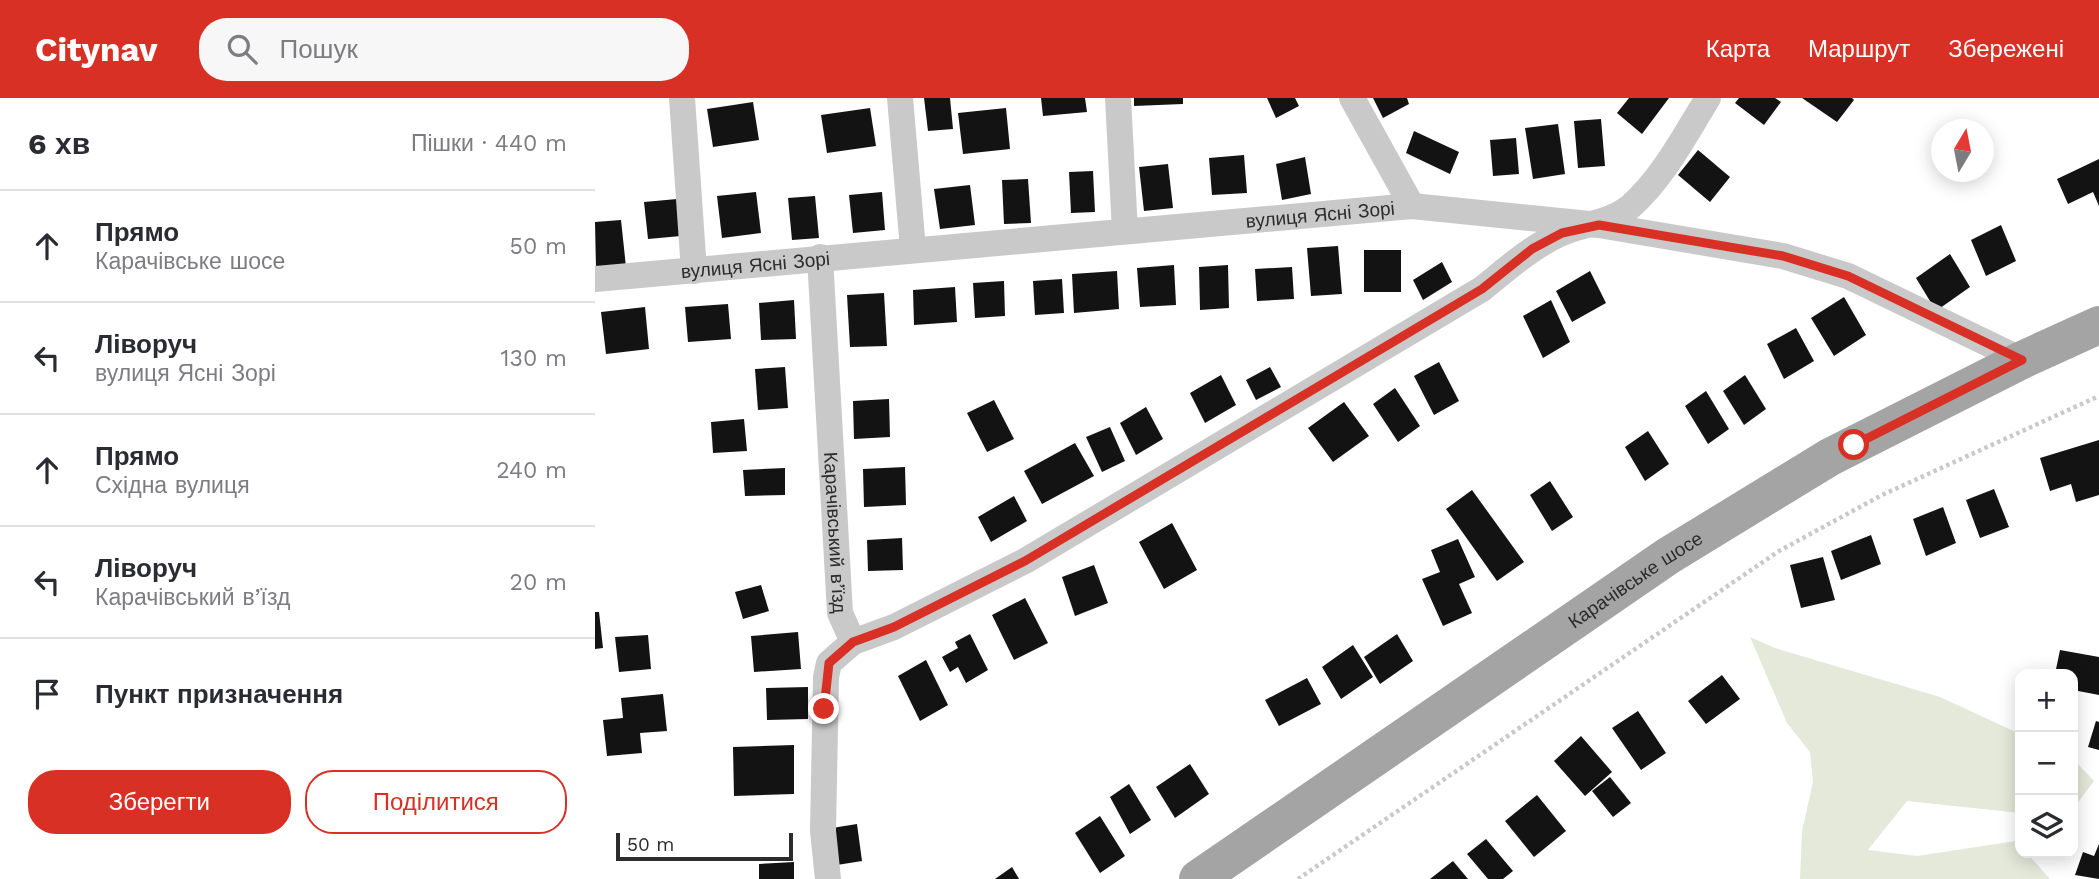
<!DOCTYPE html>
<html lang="uk">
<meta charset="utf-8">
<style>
body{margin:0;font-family:"Work Sans",sans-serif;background:#f7f7f7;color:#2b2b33}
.controls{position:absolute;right:21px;bottom:21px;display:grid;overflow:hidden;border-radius:14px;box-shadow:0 4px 18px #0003}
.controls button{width:63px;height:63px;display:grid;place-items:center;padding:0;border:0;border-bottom:2px solid #e1e1e2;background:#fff;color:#2b2b33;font:35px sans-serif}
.compass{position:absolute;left:1336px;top:21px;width:63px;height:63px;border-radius:50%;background:#fff;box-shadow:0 4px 18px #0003;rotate:10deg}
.scale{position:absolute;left:21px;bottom:18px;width:177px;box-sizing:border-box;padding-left:7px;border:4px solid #2c2c2c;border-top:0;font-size:19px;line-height:24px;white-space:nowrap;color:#2c2c2c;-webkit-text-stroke:5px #fff;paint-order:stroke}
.stop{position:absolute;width:21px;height:21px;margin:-16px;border:5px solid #d93025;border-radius:50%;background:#fff}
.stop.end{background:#d93025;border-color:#fff;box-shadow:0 2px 7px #0008}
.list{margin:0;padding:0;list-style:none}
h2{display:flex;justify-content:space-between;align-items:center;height:91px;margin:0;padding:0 28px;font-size:30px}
h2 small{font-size:23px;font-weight:400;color:#7c7c81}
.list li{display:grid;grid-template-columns:46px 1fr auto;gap:21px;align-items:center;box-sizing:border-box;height:112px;padding:0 28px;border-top:2px solid #e1e1e2}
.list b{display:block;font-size:26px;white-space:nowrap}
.list p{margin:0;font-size:23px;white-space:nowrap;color:#7c7c81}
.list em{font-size:23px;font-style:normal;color:#7c7c81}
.actions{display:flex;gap:14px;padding:21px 28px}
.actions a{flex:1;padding:16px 0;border:2px solid #d93025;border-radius:28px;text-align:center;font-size:24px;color:#d93025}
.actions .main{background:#d93025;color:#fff}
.icon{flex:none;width:38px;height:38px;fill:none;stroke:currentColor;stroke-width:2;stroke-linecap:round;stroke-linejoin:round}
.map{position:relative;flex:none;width:1504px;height:781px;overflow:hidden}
header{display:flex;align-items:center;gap:42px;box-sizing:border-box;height:98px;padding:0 35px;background:#d93025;color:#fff}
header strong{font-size:33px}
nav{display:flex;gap:38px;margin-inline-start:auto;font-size:24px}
.search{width:490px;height:63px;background:#f7f7f7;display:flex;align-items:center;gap:18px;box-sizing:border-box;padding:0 24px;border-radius:28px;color:#7c7c81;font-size:26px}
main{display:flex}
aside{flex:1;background:#fff}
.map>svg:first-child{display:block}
</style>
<header>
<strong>Citynav</strong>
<div class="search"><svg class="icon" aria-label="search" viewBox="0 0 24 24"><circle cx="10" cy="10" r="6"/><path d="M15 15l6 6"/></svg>Пошук</div>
<nav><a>Карта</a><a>Маршрут</a><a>Збережені</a></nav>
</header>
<main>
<aside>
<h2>6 хв<small>Пішки · 440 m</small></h2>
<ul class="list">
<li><svg class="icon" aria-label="ahead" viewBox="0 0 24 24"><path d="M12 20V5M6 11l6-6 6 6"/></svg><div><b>Прямо</b><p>Карачівське шосе</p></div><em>50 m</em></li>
<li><svg class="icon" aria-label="left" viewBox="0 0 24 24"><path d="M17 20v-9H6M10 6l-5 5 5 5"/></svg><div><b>Ліворуч</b><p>вулиця Ясні Зорі</p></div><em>130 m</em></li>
<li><svg class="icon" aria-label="ahead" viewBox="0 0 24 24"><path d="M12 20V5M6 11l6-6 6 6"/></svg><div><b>Прямо</b><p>Східна вулиця</p></div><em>240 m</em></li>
<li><svg class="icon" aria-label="left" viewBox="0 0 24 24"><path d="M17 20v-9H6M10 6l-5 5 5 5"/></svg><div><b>Ліворуч</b><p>Карачівський в’їзд</p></div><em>20 m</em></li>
<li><svg class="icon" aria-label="arrive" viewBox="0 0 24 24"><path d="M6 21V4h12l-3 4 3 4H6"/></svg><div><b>Пункт призначення</b></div></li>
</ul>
<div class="actions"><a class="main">Зберегти</a><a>Поділитися</a></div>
</aside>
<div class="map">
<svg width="1504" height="781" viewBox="0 0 1504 781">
<rect width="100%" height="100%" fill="#fff"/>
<g fill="#e4e9da">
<path d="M1155 539 1180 550 1345 599 1425 636V715L1312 703 1273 752 1322 758 1421 743 1425 755H1432L1455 781H1205L1207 733 1218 684 1215 654 1192 625Z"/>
<path d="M1478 661 1499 683 1478 711Z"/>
</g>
<g fill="#131313">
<path d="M329 0H355L358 31 333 33Z"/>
<path d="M446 0H490L492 14 448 18Z"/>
<path d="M539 0H588V6L539 8Z"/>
<path d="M672 0H700L704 8 681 20Z"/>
<path d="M778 0H812L814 6 788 20Z"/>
<path d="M1034 0H1074L1047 36 1022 15Z"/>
<path d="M1144 0H1180L1186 4 1169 27 1140 5Z"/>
<path d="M1207 0H1257L1259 2 1242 24Z"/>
<path d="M158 4 164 42 118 49 112 11Z"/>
<path d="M275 10 281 48 232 55 226 17Z"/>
<path d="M411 10 415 51 368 56 363 15Z"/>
<path d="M1006 21 1010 68 983 70 979 23Z"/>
<path d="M963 26 970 76 938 81 930 30Z"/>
<path d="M819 33 864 54 855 76 811 55Z"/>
<path d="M921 40 924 76 898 78 895 42Z"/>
<path d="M1103 52 1135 79 1115 104 1083 77Z"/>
<path d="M649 57 652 95 617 97 614 60Z"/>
<path d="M710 59 716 96 687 102 681 66Z"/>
<path d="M1504 61V108L1498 94 1473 106 1462 81Z"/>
<path d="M573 66 578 110 549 113 544 69Z"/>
<path d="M498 73 500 114 476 115 474 74Z"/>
<path d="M433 81 436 125 409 126 407 82Z"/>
<path d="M375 87 380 127 345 131 339 91Z"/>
<path d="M161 94 166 135 127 140 122 98Z"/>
<path d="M287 94 290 132 258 135 254 97Z"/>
<path d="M220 98 224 140 197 142 193 100Z"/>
<path d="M82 101 86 138 53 141 49 104Z"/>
<path d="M26 122 31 169 1 171 0 124Z"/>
<path d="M1406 127 1421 163 1391 178 1376 142Z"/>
<path d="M743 148 747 196 716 198 712 150Z"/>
<rect x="769" y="152" width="37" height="42"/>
<path d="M1355 156 1375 189 1341 213 1321 180Z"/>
<path d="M847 164 857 184 828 202 818 182Z"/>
<path d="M579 167 581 207 545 209 542 170Z"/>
<path d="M633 167 634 210 605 212 604 169Z"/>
<path d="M697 169 699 201 662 203 660 171Z"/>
<path d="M522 173 524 211 479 215 477 176Z"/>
<path d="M995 173 1011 205 977 224 961 193Z"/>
<path d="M467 181 469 215 440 217 438 183Z"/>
<path d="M409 183 410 218 380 220 378 185Z"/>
<path d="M360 189 362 224 319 227 318 192Z"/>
<path d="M289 195 292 248 255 249 252 197Z"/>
<path d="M1249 199 1271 237 1239 258 1216 220Z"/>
<path d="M199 202 201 241 166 242 164 205Z"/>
<path d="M956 202 975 244 948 260 928 218Z"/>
<path d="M133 206 136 241 93 244 90 209Z"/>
<path d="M50 209 54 251 11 256 6 214Z"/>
<path d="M1201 230 1219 263 1189 281 1172 246Z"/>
<path d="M844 264 864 303 839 317 819 278Z"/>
<path d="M190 269 193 310 163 312 160 271Z"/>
<path d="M675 269 686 289 661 302 651 282Z"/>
<path d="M626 277 641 307 610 325 595 295Z"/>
<path d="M1150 277 1171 311 1149 327 1128 293Z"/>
<path d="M800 290 825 328 803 344 778 306Z"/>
<path d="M1111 293 1134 331 1113 346 1090 308Z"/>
<path d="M294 301 295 339 259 341 258 303Z"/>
<path d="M399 302 419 341 392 354 372 315Z"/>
<path d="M749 304 774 338 738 364 713 330Z"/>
<path d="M551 309 568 341 541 357 525 325Z"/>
<path d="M149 321 152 353 118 355 116 324Z"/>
<path d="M515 329 530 363 507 374 491 339Z"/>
<path d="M1053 333 1074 366 1050 383 1030 349Z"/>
<path d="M1504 342V397L1481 404 1476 386 1455 393 1445 360Z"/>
<path d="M480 345 499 378 447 406 429 373Z"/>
<path d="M310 369 311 407 269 409 268 371Z"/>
<path d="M190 370V397L150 398 148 372Z"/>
<path d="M955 383 978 419 957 433 935 397Z"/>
<path d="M1399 391 1414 429 1385 440 1371 402Z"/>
<path d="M877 392 929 464 902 483 851 411Z"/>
<path d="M419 398 432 423 396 444 383 419Z"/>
<path d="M1348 409 1361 445 1331 458 1318 421Z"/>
<path d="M577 425 602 472 569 491 544 444Z"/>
<path d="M1276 437 1286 466 1246 482 1236 453Z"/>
<path d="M307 440 308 472 273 473 272 442Z"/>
<path d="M863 441 880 479 864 486 877 515 848 528 827 481 845 474 836 452Z"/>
<path d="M1228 459 1240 502 1206 510 1195 467Z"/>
<path d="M499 467 513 505 480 518 467 479Z"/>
<path d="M166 487 174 513 148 521 140 494Z"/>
<path d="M430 500 453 545 419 562 397 517Z"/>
<path d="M0 514H4L8 550 0 551Z"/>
<path d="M203 534 206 571 159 574 156 538Z"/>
<path d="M375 536 393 572 371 585 363 569 355 574 347 559 363 550 360 544Z"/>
<path d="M802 536 818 563 785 586 769 559Z"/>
<path d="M53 537 56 571 24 574 20 539Z"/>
<path d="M758 547 778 579 746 601 727 569Z"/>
<path d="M1465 552 1504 559V597L1478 592V576H1460Z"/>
<path d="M331 562 353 607 325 623 303 578Z"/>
<path d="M1127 577 1145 601 1111 626 1093 603Z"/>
<path d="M712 580 726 606 684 628 670 602Z"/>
<path d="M213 589V621L172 622 171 590Z"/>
<path d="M68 596 72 633 45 635 47 655 12 658 8 622 28 620 26 600Z"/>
<path d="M1043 613 1071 655 1046 672 1017 630Z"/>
<path d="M1501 623 1504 624V652L1493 649Z"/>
<path d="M986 638 1017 674 990 698 959 663Z"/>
<path d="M199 647V696L139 698 138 649Z"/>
<path d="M595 666 614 696 580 720 561 689Z"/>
<path d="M1015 679 1036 705 1018 719 997 693Z"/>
<path d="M534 686 556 722 535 736 515 699Z"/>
<path d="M942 697 971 733 939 759 910 723Z"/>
<path d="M505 718 530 758 505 775 480 735Z"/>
<path d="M262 726 267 763 242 767 237 730Z"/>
<path d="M891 741 918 773 908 781H893L872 756Z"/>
<path d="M1504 746V781L1480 777 1488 754 1499 758Z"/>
<path d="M858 763 873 781H835Z"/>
<path d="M199 764V781H164V766Z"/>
<path d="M417 769 424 781H400Z"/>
</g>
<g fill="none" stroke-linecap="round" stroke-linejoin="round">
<path stroke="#c9c9c9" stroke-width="4.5" stroke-dasharray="3.5 3.5" stroke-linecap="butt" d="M703 781 1184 453 1287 397 1504 298"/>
<g stroke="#c9c9c9" stroke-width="26">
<path d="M87 0 99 173"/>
<path d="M305 0 318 151"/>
<path d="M523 0 530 133"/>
<path d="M757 0 817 108"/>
<path id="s1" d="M225 159 245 515 258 544 234 565 231 579 228 733 233 781"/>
<path id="s2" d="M0 181 817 108 1004 127 1188 158 1253 178 1427 262"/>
<path d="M258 544 299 529 430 463 887 191C912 171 936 149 965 136 989 125 1013 126 1035 109 1068 80 1090 37 1113 0"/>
</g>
<path stroke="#a4a4a4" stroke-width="38" id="s3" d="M603 781 1073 458 1235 359 1427 262 1504 227"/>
</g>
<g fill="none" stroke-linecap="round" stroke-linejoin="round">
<path stroke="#d93025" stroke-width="9" d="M229 611 234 565 258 544 299 529 430 463 887 191 937 151 967 135 1004 127 1188 158 1253 178 1427 262 1259 347"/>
</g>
<g text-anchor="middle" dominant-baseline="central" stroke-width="7" stroke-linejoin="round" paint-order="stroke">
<g font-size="19" fill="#2c2c2c" stroke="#fff">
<text stroke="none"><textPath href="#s2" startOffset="728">вулиця Ясні Зорі</textPath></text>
<text stroke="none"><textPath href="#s2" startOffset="161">вулиця Ясні Зорі</textPath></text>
<text stroke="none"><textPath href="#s1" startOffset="276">Карачівський в’їзд</textPath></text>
<text stroke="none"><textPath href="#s3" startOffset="530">Карачівське шосе</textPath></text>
</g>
</g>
</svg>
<div class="controls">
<button>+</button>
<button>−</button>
<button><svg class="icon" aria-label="layers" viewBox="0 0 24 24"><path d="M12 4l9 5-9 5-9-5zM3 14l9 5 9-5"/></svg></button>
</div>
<svg class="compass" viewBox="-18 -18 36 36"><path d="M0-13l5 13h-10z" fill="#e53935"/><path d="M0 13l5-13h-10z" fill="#7c7c81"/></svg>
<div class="scale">50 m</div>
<div class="stop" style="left:1259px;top:347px"></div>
<div class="stop end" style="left:229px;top:611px"></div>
</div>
</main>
